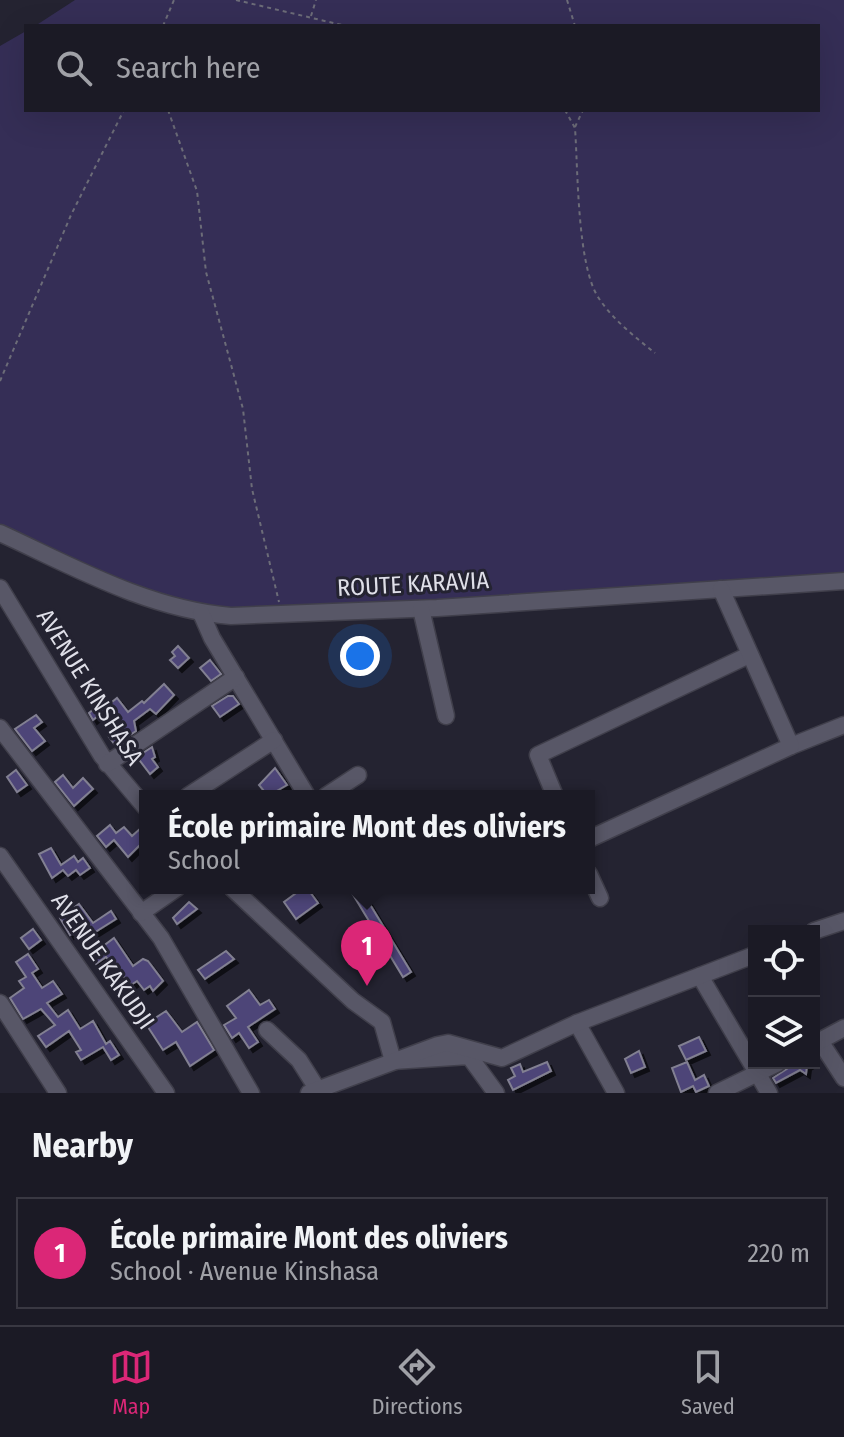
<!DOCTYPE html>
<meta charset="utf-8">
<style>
body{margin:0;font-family:"Fira Sans Condensed",sans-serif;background:#282732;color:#f1f3f6}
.controls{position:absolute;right:24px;bottom:24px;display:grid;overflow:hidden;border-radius:0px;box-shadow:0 8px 32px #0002}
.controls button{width:72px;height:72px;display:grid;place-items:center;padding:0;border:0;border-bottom:2px solid #393842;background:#1b1a25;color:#f1f3f6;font:40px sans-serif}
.you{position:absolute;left:360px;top:656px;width:28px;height:28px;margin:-20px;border:6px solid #fff;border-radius:50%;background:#1a73e8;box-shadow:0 0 0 12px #1a73e833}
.badge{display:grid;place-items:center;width:52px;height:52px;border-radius:50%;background:#db2777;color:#fff;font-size:26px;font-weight:700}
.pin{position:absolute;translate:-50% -66px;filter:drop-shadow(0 2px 4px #0008)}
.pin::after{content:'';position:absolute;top:42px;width:28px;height:24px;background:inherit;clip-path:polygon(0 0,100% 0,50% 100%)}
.popup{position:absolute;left:139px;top:790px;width:456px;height:104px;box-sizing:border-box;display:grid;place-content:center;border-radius:0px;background:#1b1a25;filter:drop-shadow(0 2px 6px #0005);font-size:26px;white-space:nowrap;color:#a0a1a7}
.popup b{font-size:30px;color:#f1f3f6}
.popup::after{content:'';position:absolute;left:50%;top:100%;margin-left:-16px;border:16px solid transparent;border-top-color:#1b1a25}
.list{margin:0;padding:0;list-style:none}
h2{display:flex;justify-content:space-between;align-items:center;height:104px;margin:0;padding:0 32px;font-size:34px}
h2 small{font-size:26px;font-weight:400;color:#a0a1a7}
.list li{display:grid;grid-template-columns:52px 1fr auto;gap:24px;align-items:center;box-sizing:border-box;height:112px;margin:0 16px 16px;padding:0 16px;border:2px solid #393842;border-radius:0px}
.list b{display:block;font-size:30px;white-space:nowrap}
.list p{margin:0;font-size:26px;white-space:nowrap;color:#a0a1a7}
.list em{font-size:26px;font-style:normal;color:#a0a1a7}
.icon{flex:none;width:44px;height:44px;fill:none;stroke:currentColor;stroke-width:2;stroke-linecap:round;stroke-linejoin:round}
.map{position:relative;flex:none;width:844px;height:1093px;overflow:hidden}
.search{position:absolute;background:#1b1a25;box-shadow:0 8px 32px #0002;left:24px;right:24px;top:24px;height:88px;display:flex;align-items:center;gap:20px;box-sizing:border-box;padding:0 28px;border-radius:0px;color:#a0a1a7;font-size:30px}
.sheet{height:232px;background:#1b1a25}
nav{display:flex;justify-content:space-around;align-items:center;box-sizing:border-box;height:112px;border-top:2px solid #393842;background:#1b1a25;font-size:22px;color:#a0a1a7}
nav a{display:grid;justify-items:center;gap:4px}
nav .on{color:#db2777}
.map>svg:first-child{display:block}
</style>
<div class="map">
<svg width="844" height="1093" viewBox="0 0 844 1093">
<defs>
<filter id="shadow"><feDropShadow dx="4" dy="4" stdDeviation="0" flood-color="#0009"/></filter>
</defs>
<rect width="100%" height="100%" fill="#242331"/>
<path fill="#352e56" d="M75 0H844V578L470 602 217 610 160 598 0 525V46L26 31V110H818V26H35Z"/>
<g fill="#4d4578" stroke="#828092" stroke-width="2" filter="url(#shadow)">
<path d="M178 646 189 658 178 668 170 660 175 656 172 652Z"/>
<path d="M210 660 221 674 211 681 200 668Z"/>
<path d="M164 684 174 695 156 714 150 709 134 721 136 731 115 745 109 737 123 727 108 708 93 720 89 713 95 708 91 704 99 697 107 706 117 698 128 712 142 701 144 703Z"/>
<path d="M228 696H233L239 704 220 717 212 706Z"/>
<path d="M36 715 42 722 34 728 45 741 32 751 15 729Z"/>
<path d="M152 747 155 757 152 759 158 767 150 774 137 757Z"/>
<path d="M275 768 287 785 268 796 259 785Z"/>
<path d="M16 770 27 785 17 792 7 777Z"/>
<path d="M63 775 73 788 83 778 93 789 74 806 55 782Z"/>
<path d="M110 825 116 833 124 827 132 836 141 828 145 840 128 857 114 840 106 847 97 836Z"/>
<path d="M51 848 61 865 74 856 78 862 83 858 90 868 80 875 76 870 68 876 63 870 52 878 39 854Z"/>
<path d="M303 888H307L318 903 296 919 284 902Z"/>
<path d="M349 888H360L411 972 403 977Z"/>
<path d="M189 902 197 909 177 924 173 918Z"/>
<path d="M79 904 93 923 111 911 116 919 81 941 74 932 70 935 60 918Z"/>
<path d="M33 929 41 940 29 949 21 938Z"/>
<path d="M114 938 133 966 143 959 148 961 163 981 153 991 150 986 144 990 137 981 131 985 106 957 96 964 90 956Z"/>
<path d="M226 951 234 959 205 979 198 970Z"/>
<path d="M28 954 38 969 32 973 42 988 53 981 62 994 47 1003 58 1017 68 1010 80 1029 93 1021 106 1044 110 1041 119 1055 111 1060 103 1047 81 1060 76 1052 81 1050 69 1031 46 1047 38 1036 55 1025 41 1009 23 1019 10 998 24 988 19 981 26 977 16 962Z"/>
<path d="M249 990 260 1005 269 1000 275 1009 248 1027 258 1042 249 1048 239 1033 232 1038 224 1025 236 1018 227 1006Z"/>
<path d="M166 1011 182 1032 197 1022 214 1050 190 1066 176 1042 163 1050 146 1024Z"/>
<path d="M699 1037 706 1051 686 1060 679 1046Z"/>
<path d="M639 1051 645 1067 631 1073 625 1059Z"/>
<path d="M547 1062 551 1071 513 1090 508 1080 515 1076 511 1068 520 1064 523 1072Z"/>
<path d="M687 1062 695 1080 704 1075 709 1086 696 1092 693 1086 681 1092 672 1068Z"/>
<path d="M796 1063H812L807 1066 806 1074 800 1070 776 1083 773 1078Z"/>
</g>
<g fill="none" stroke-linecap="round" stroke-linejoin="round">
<g stroke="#403f4b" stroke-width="19">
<g id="minor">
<path d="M0 533C74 567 148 609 231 616L437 608 844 581"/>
<path d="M0 588 102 756 145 807"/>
<path d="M421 609 446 716"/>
<path d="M201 613 212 638 307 796"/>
<path d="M0 728 161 938 251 1093"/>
<path d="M791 746 844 725"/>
<path d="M107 764 236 677"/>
<path d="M188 796 274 740"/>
<path d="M326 796 358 775"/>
<path d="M555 796 538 755 749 655"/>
<path d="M589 839 791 746 721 589"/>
<path d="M0 856 166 1093"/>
<path d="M589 874 600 898"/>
<path d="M232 888 353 1001 382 1022 393 1061 469 1056 496 1093"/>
<path d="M141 913 177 888"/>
<path d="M814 931 844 921"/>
<path d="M700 976 769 1093"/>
<path d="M0 1003 58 1093"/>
<path d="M577 1023 616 1093"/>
<path d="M267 1030 299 1060 318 1090"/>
<path d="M820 1041 844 1078"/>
<path d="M814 1044 844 1028"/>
<path d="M309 1093 438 1045 448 1043 502 1058 577 1023 754 955"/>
<path d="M717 1093 778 1063"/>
</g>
</g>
<g stroke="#6c6c78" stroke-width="2" stroke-dasharray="4 4" stroke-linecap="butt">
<path d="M236 0 346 26"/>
<path d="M567 0 575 26"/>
<path d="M311 16 316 0"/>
<path d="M163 26 174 0"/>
<path d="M168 110 197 191 206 272 243 409 252 489 279 602"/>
<path d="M565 110 575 128C578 169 577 264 598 297 612 319 635 337 655 353"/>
<path d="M575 127 583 110"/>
<path d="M0 381 71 215 124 110"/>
</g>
<use href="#minor" stroke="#585767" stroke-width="16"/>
</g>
<g text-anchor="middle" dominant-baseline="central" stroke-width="6" stroke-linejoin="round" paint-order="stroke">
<g font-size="24" fill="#dfdfe8" stroke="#242331">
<text transform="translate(413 584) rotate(-3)">ROUTE KARAVIA</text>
<text transform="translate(90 687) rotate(58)">AVENUE KINSHASA</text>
<text transform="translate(103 961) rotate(55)">AVENUE KAKUDJI</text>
</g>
</g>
</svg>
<div class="controls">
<button><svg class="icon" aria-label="locate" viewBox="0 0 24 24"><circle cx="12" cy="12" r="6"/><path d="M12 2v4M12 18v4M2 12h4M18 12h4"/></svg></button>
<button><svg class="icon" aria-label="layers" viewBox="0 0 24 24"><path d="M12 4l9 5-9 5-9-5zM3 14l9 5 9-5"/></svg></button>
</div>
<div class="you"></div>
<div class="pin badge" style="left:367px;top:986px">1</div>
<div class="popup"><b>École primaire Mont des oliviers</b>School</div>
<div class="search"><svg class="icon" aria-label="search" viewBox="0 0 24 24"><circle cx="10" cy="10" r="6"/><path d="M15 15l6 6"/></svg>Search here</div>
</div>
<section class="sheet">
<h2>Nearby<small></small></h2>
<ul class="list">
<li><span class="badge">1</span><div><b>École primaire Mont des oliviers</b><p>School · Avenue Kinshasa</p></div><em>220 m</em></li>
</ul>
</section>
<nav>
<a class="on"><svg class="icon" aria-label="map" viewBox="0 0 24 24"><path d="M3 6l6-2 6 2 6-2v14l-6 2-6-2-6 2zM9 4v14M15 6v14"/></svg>Map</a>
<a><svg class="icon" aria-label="directions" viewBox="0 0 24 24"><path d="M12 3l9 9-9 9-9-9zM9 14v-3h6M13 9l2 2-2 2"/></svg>Directions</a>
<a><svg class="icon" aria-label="saved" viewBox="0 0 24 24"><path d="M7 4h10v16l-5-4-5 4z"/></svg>Saved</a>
</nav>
